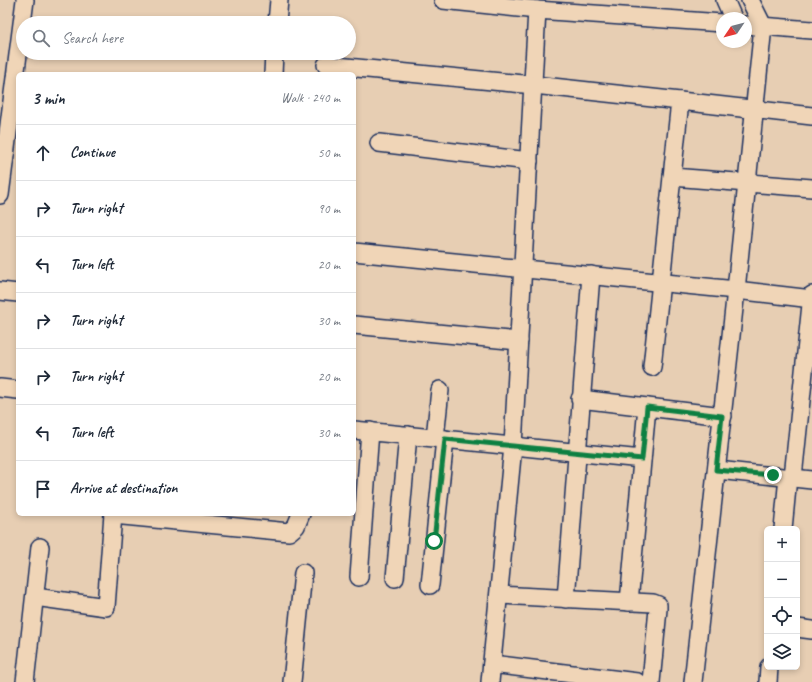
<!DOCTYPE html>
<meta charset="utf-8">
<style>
body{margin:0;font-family:Caveat,sans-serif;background:#f2f2f3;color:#1f2937}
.controls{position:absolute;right:12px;bottom:12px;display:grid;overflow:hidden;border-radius:6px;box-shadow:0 2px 6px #0003}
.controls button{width:36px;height:36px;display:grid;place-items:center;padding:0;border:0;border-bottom:1px solid #e0e1e3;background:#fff;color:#1f2937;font:20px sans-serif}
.compass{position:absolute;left:716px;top:12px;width:36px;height:36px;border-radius:50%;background:#fff;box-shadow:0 2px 6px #0003;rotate:235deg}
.stop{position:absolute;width:12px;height:12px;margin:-9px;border:3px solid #0b8043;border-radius:50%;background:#fff}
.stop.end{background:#0b8043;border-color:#fff;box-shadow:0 1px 4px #0008}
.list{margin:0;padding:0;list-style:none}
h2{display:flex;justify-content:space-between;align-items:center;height:52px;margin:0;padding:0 16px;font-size:17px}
h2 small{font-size:13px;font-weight:400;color:#747a83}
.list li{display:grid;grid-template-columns:26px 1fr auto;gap:12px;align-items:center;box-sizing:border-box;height:56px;padding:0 16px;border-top:1px solid #e0e1e3}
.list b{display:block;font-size:15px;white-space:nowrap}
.list em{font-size:13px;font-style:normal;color:#747a83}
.icon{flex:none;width:22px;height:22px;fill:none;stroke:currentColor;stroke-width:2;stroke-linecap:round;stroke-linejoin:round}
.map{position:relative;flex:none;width:812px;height:682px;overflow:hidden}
.search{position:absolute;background:#fff;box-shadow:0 2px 6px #0003;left:16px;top:16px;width:340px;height:44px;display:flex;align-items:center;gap:10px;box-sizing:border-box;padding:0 14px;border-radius:22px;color:#747a83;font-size:15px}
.panel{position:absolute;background:#fff;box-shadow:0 2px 6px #0003;left:16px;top:72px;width:340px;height:444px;border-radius:6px}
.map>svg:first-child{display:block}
</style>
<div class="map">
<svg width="812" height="682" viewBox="0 0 812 682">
<rect width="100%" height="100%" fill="#e7ceb3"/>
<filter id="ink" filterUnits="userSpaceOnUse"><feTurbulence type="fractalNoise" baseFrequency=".025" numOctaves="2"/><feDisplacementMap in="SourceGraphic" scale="8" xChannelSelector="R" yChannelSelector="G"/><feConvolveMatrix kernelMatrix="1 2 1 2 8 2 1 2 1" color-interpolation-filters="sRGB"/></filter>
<g filter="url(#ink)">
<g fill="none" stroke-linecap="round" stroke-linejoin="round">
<g stroke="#1b2f5e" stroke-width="20">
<g id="minor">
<path d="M443 0 537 10 513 446 490 682"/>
<path d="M725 0 733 18"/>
<path d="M537 10 722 23"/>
<path d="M277 23 279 0"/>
<path d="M746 25 812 30"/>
<path d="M326 65 534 85 680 101 652 367"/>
<path d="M273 74 274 53"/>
<path d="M680 101 812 116"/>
<path d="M379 143 529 161"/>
<path d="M672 177 812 188"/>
<path d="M0 195 25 0"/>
<path d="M354 252 736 290 812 299"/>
<path d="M0 291 18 293"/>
<path d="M354 325 519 341"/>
<path d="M0 388 18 390"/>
<path d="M580 399 723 416"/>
<path d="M354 430 642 459"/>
<path d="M435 438 440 390"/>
<path d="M717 470 812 480"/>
<path d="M793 477 812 295"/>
<path d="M113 515 289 532 296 526 301 514"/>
<path d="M783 529 788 477"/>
<path d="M359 577 370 431"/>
<path d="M395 578 408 435"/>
<path d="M430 585 445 439"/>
<path d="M499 595 653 603 658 605V609L651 682"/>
<path d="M35 597 106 607 113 514"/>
<path d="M566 599 591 275"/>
<path d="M629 602 647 407"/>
<path d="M797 628 812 630"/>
<path d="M492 664 637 682"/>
<path d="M25 682 40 547"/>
<path d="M292 682 303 573"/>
<path d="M693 682 736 290 763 26 750 0"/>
<path d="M768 682 769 667"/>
</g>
</g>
<use href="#minor" stroke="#f0d5b7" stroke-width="17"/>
</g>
</g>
<g fill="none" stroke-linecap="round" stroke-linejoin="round" filter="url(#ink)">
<path stroke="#0b8043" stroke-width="5" d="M434 541 445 439 642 459 647 407 722 416 716 470 773 475"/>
</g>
</svg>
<div class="controls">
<button>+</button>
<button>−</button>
<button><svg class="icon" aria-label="locate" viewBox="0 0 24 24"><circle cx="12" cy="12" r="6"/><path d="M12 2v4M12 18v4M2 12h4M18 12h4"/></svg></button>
<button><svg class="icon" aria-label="layers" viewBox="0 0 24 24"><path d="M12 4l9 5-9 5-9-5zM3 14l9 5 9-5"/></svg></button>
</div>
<svg class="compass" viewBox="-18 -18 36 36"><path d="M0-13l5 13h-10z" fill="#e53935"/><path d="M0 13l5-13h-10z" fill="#747a83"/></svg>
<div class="stop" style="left:434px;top:541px"></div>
<div class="stop end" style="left:773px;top:475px"></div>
<div class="search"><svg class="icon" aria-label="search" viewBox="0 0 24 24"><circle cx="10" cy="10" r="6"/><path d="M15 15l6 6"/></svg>Search here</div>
<section class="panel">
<h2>3 min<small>Walk · 240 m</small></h2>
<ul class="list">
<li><svg class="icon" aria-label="ahead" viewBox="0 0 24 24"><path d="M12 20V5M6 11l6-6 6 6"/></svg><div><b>Continue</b></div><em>50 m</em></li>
<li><svg class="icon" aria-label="right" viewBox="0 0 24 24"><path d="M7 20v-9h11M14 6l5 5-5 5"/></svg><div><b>Turn right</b></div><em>90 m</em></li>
<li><svg class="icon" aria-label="left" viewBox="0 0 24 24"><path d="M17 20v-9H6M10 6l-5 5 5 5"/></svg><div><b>Turn left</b></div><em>20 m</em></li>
<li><svg class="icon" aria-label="right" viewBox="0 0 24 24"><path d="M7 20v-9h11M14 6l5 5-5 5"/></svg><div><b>Turn right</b></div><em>30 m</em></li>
<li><svg class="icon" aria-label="right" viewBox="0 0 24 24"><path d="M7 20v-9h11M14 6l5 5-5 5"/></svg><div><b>Turn right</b></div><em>20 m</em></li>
<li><svg class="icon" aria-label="left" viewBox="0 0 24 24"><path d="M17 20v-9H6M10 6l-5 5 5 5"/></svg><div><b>Turn left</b></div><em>30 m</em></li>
<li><svg class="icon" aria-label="arrive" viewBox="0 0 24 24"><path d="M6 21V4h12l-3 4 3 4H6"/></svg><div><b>Arrive at destination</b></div></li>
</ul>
</section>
</div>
